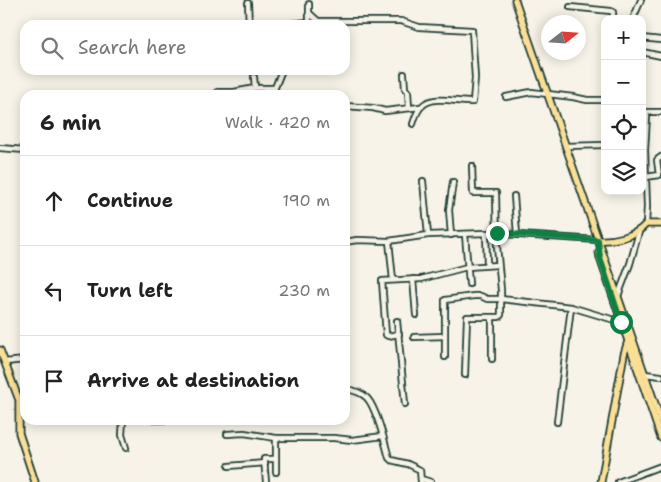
<!DOCTYPE html>
<meta charset="utf-8">
<style>
body{margin:0;font-family:"Shantell Sans",sans-serif;background:#f6f6f6;color:#222}
.controls{position:absolute;right:15px;top:15px;display:grid;overflow:hidden;border-radius:10px;box-shadow:0 2px 12px #0003}
.controls button{width:45px;height:45px;display:grid;place-items:center;padding:0;border:0;border-bottom:1px solid #e0e0e0;background:#fff;color:#222;font:25px sans-serif}
.compass{position:absolute;left:541px;top:15px;width:45px;height:45px;border-radius:50%;background:#fff;box-shadow:0 2px 12px #0003;rotate:73deg}
.stop{position:absolute;width:15px;height:15px;margin:-11px;border:4px solid #0b8043;border-radius:50%;background:#fff}
.stop.end{background:#0b8043;border-color:#fff;box-shadow:0 1px 5px #0008}
.list{margin:0;padding:0;list-style:none}
h2{display:flex;justify-content:space-between;align-items:center;height:65px;margin:0;padding:0 20px;font-size:21px}
h2 small{font-size:16px;font-weight:400;color:#767676}
.list li{display:grid;grid-template-columns:32px 1fr auto;gap:15px;align-items:center;box-sizing:border-box;height:90px;padding:0 20px;border-top:1px solid #e0e0e0}
.list b{display:block;font-size:19px;white-space:nowrap}
.list em{font-size:16px;font-style:normal;color:#767676}
.icon{flex:none;width:28px;height:28px;fill:none;stroke:currentColor;stroke-width:2;stroke-linecap:round;stroke-linejoin:round}
.map{position:relative;flex:none;width:661px;height:482px;overflow:hidden}
.search{position:absolute;background:#fff;box-shadow:0 2px 12px #0003;left:20px;top:20px;width:330px;height:55px;display:flex;align-items:center;gap:12px;box-sizing:border-box;padding:0 18px;border-radius:15px;color:#767676;font-size:19px}
.panel{position:absolute;background:#fff;box-shadow:0 2px 12px #0003;left:20px;top:90px;width:330px;height:335px;border-radius:15px}
.map>svg:first-child{display:block}
</style>
<div class="map">
<svg width="661" height="482" viewBox="0 0 661 482">
<rect width="100%" height="100%" fill="#f7f3e8"/>
<filter id="ink" filterUnits="userSpaceOnUse"><feTurbulence type="fractalNoise" baseFrequency=".02" numOctaves="2"/><feDisplacementMap in="SourceGraphic" scale="10" xChannelSelector="R" yChannelSelector="G"/><feConvolveMatrix kernelMatrix="1 2 1 2 8 2 1 2 1" color-interpolation-filters="sRGB"/></filter>
<g filter="url(#ink)">
<g fill="none" stroke-linecap="round" stroke-linejoin="round">
<g stroke="#1f3d34" stroke-width="8">
<g id="minor">
<path d="M248 3 249 25"/>
<path d="M570 7 611 11 613 12V19"/>
<path d="M309 13 318 21H401L419 27 472 30 475 78 473 102C458 103 434 94 422 106 417 110 415 118 413 124"/>
<path d="M633 19 641 0"/>
<path d="M266 25H267"/>
<path d="M279 25 309 22"/>
<path d="M309 25V4"/>
<path d="M642 38 661 40"/>
<path d="M642 52 661 56"/>
<path d="M404 74 405 89 408 92 409 108"/>
<path d="M255 88H274"/>
<path d="M216 95 217 92H234L255 88 254 77"/>
<path d="M272 95 282 70"/>
<path d="M506 97 531 92 573 97 587 100H605"/>
<path d="M345 106 373 108 385 111 420 107"/>
<path d="M642 110 647 116 645 150 647 207 646 224"/>
<path d="M645 112H661"/>
<path d="M565 146 605 145"/>
<path d="M0 148 25 150"/>
<path d="M646 177 659 175 657 160 661 157"/>
<path d="M423 181 428 235"/>
<path d="M514 196 517 234"/>
<path d="M486 233 487 265"/>
<path d="M465 234 469 284"/>
<path d="M451 235 449 210 453 182"/>
<path d="M389 241 393 280"/>
<path d="M345 242 357 240 389 241 428 235 486 233 598 240"/>
<path d="M413 279 416 315"/>
<path d="M618 296 630 264 639 232"/>
<path d="M397 321 405 404"/>
<path d="M399 334 388 336 386 335 382 281 421 279 467 267 498 265"/>
<path d="M414 337 445 336"/>
<path d="M445 357V300L474 296H481L487 299H501L571 307 621 322"/>
<path d="M492 359V317"/>
<path d="M5 362 25 360"/>
<path d="M645 374 661 376"/>
<path d="M465 375 467 317H499L501 315V290L497 246 496 193H473L472 166"/>
<path d="M345 389C353 390 361 392 367 398 377 409 385 443 389 458L391 460 408 464 420 470 421 482"/>
<path d="M123 420 122 435 126 448"/>
<path d="M155 420H169"/>
<path d="M557 422 571 307"/>
<path d="M227 434 244 433 276 438H334L352 440 383 436"/>
<path d="M276 438V472"/>
<path d="M229 466 265 463"/>
<path d="M421 479 431 482"/>
<path d="M266 482 264 459H276"/>
<path d="M618 482 661 466"/>
</g>
</g>
<g stroke="#1f3d34" stroke-width="9">
<g id="major">
<path d="M515 0 661 421"/>
<path d="M598 240C614 241 635 237 646 224H661"/>
<path d="M599 252 600 258 661 438"/>
<path d="M0 350 19 400V433L35 482"/>
<path d="M601 482 624 354 628 341"/>
</g>
</g>
<use href="#minor" stroke="#f7f3e8" stroke-width="4.5"/>
<use href="#major" stroke="#fbdf96" stroke-width="5.5"/>
</g>
</g>
<g fill="none" stroke-linecap="round" stroke-linejoin="round" filter="url(#ink)">
<path stroke="#0b8043" stroke-width="6" d="M497 233 598 240 600 258 621 322"/>
</g>
</svg>
<div class="controls">
<button>+</button>
<button>−</button>
<button><svg class="icon" aria-label="locate" viewBox="0 0 24 24"><circle cx="12" cy="12" r="6"/><path d="M12 2v4M12 18v4M2 12h4M18 12h4"/></svg></button>
<button><svg class="icon" aria-label="layers" viewBox="0 0 24 24"><path d="M12 4l9 5-9 5-9-5zM3 14l9 5 9-5"/></svg></button>
</div>
<svg class="compass" viewBox="-18 -18 36 36"><path d="M0-13l5 13h-10z" fill="#e53935"/><path d="M0 13l5-13h-10z" fill="#767676"/></svg>
<div class="stop" style="left:621px;top:322px"></div>
<div class="stop end" style="left:497px;top:233px"></div>
<div class="search"><svg class="icon" aria-label="search" viewBox="0 0 24 24"><circle cx="10" cy="10" r="6"/><path d="M15 15l6 6"/></svg>Search here</div>
<section class="panel">
<h2>6 min<small>Walk · 420 m</small></h2>
<ul class="list">
<li><svg class="icon" aria-label="ahead" viewBox="0 0 24 24"><path d="M12 20V5M6 11l6-6 6 6"/></svg><div><b>Continue</b></div><em>190 m</em></li>
<li><svg class="icon" aria-label="left" viewBox="0 0 24 24"><path d="M17 20v-9H6M10 6l-5 5 5 5"/></svg><div><b>Turn left</b></div><em>230 m</em></li>
<li><svg class="icon" aria-label="arrive" viewBox="0 0 24 24"><path d="M6 21V4h12l-3 4 3 4H6"/></svg><div><b>Arrive at destination</b></div></li>
</ul>
</section>
</div>
